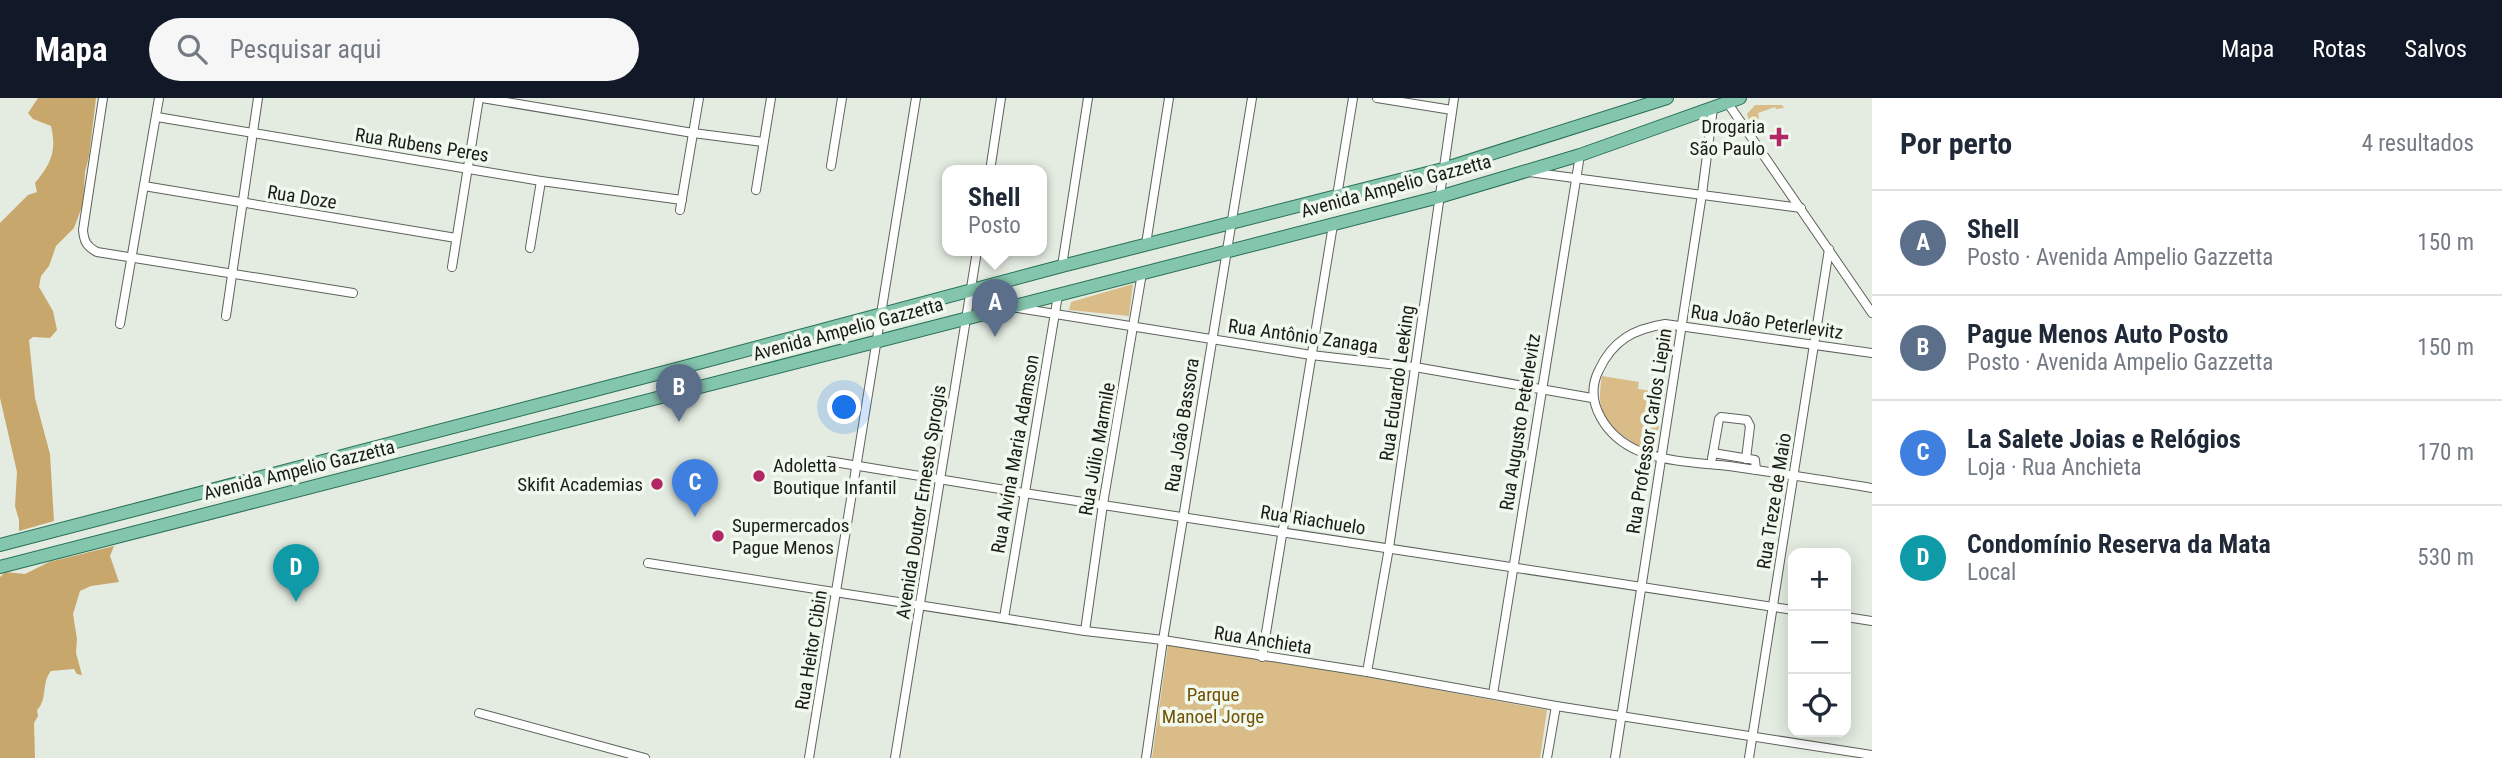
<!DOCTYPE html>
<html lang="pt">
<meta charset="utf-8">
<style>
body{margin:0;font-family:"Roboto Condensed",sans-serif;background:#f6f6f7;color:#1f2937}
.controls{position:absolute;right:21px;bottom:21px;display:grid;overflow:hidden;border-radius:14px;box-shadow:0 4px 18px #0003}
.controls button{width:63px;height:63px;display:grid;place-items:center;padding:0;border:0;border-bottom:2px solid #e0e1e3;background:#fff;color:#1f2937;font:35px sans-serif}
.you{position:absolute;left:845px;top:310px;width:24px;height:24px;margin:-18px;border:5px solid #fff;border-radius:50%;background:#1a73e8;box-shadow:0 0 0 10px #1a73e833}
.badge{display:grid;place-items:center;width:46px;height:46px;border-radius:50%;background:#111827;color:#fff;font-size:23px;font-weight:700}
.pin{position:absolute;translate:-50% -58px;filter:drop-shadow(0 2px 4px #0008)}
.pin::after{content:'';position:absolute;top:37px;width:24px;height:21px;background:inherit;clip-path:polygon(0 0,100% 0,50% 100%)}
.popup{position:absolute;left:942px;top:67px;width:105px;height:91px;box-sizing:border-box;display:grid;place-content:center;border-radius:14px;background:#fff;filter:drop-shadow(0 2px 5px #0005);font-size:23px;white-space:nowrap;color:#747a83}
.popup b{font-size:26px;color:#1f2937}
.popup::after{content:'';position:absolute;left:50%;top:100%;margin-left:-14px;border:14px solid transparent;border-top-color:#fff}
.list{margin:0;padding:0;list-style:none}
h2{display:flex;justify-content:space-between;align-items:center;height:91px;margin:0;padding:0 28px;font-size:30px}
h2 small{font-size:23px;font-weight:400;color:#747a83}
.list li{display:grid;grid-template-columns:46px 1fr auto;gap:21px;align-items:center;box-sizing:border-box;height:105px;padding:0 28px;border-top:2px solid #e0e1e3}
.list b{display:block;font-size:26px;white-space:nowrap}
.list p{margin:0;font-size:23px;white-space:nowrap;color:#747a83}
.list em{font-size:23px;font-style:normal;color:#747a83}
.icon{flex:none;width:38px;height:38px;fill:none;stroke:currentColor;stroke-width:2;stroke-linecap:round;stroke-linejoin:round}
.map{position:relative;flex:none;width:1872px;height:660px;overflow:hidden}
header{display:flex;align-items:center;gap:42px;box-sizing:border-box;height:98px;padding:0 35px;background:#111827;color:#fff}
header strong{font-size:33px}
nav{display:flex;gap:38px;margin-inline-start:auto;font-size:24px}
.search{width:490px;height:63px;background:#f6f6f7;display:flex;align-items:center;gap:18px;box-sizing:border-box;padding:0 24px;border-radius:38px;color:#747a83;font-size:26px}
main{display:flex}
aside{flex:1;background:#fff}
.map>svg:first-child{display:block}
</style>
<header>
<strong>Mapa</strong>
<div class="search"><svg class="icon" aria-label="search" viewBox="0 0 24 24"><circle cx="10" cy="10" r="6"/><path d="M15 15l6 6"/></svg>Pesquisar aqui</div>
<nav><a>Mapa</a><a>Rotas</a><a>Salvos</a></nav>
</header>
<main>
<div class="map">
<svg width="1872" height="660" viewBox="0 0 1872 660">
<rect width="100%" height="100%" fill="#e4ece1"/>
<g fill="#d9bc87">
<path d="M1755 7H1782L1784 10 1776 11 1775 9 1758 15 1759 21 1749 23 1747 16Z"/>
<path d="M1133 186 1129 218 1069 212 1071 204Z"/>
<path d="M1602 278 1639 284 1638 291 1665 295 1655 348 1640 349C1606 328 1595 318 1602 278Z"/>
<path d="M1168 547 1368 579 1547 612 1540 660H1152Z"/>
</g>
<g fill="#c8a76c">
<path d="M38 0H96L89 58 85 74 83 106 74 130 56 148 49 168 41 178 39 189 53 213 57 232 50 240 33 239 29 242 35 300 50 356 54 423 19 433V422L15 408 17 374 0 300V125L28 97 37 94 35 85C51 65 57 54 51 28L33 21 28 15Z"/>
<path d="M114 448 110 458 119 484 91 488 80 493 73 516 77 541 76 555 82 577 77 576 74 571 51 573C41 585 48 601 37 612L38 618 34 625 35 660H0V479L5 474 25 476 49 464Z"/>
</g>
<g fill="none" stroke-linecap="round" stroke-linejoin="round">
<g stroke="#5c635a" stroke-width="10">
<g id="street">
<path d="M103 0 83 132C84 143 86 148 97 154L353 195"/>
<path d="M482 0 693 35 763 44"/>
<path d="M1377 0 1452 12"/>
<path d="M1727 4 1872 215"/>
<path d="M157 19 541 83 682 102"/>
<path d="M831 68 842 0"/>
<path d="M990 73 1001 0"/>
<path d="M1529 74 1801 110"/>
<path d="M144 88 456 140"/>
<path d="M756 92 771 0"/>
<path d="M1337 98 1353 0"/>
<path d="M680 112 699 0"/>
<path d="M1146 146 1169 0"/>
<path d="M530 150 541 83"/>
<path d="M1062 168 1088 0"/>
<path d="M452 169 479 0"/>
<path d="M1018 210 1311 257 1415 269 1592 300"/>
<path d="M226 218 258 0"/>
<path d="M120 226 159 0"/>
<path d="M1872 255 1665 226C1634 231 1613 242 1599 272 1582 305 1608 340 1639 353 1667 364 1699 365 1729 368 1777 375 1824 382 1872 390"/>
<path d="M1713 355 1719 321 1721 319 1747 322 1750 328 1746 361"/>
<path d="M1712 360 1713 355 1755 362 1756 372"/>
<path d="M828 363 1024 395 1793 512"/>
<path d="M648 465 1085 533 1163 542 1367 574 1556 608 1872 657"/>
<path d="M1846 519 1872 523"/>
<path d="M1004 520 1058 197"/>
<path d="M1085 533 1103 406 1142 175"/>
<path d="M1262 559 1333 127"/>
<path d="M1367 574 1389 450 1454 0"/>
<path d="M1493 596 1580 57"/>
<path d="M479 615 645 660"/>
<path d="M809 660 916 0"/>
<path d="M895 660 977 153"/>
<path d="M1146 660 1163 542 1252 0"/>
<path d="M1547 660 1556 608"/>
<path d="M1615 660 1702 96 1713 10"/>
<path d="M1749 660 1829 151"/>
</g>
</g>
<g stroke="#287055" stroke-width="14">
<g id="primary">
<path d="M0 447 676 271 1062 168 1443 71 1667 0"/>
<path d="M0 469 1439 99 1580 57 1740 0"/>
</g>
</g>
<use href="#street" stroke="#fff" stroke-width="8"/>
<use href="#primary" stroke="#83c5ad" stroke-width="12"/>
</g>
<g fill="#b22866" stroke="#f1f9ee" stroke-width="2.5">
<path d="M1775.5 28.5h7v7h7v7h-7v7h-7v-7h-7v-7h7z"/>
<circle cx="759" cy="378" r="7"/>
<circle cx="657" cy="386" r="7"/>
<circle cx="718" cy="438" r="7"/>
</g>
<g text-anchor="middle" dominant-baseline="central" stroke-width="7" stroke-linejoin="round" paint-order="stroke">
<g font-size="19" fill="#1a1c19" stroke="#f1f9ee" text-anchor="end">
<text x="1765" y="28">Drogaria<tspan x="1765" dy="22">São Paulo</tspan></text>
<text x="773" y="367" text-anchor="start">Adoletta<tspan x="773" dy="22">Boutique Infantil</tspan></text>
<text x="643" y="386">Skifit Academias</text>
<text x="732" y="427" text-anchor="start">Supermercados<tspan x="732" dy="22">Pague Menos</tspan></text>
</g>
<g font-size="19" fill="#1a1c19" stroke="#f1f9ee">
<text transform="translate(422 47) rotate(9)">Rua Rubens Peres</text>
<text transform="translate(1396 88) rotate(-15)">Avenida Ampelio Gazzetta</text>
<text transform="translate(302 99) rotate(9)">Rua Doze</text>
<text transform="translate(1767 224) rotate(8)">Rua João Peterlevitz</text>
<text transform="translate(848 231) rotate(-15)">Avenida Ampelio Gazzetta</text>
<text transform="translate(1303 238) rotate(8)">Rua Antônio Zanaga</text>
<text transform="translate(1397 285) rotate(-82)">Rua Eduardo Leeking</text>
<text transform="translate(1520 324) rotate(-81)">Rua Augusto Peterlevitz</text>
<text transform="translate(1182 327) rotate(-81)">Rua João Bassora</text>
<text transform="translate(1649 333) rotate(-81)">Rua Professor Carlos Liepin</text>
<text transform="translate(1097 351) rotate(-80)">Rua Júlio Marmile</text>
<text transform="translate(1015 356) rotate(-80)">Rua Alvina Maria Adamson</text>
<text transform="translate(299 372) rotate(-14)">Avenida Ampelio Gazzetta</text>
<text transform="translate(1774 403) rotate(-81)">Rua Treze de Maio</text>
<text transform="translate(921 404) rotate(-81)">Avenida Doutor Ernesto Sprogis</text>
<text transform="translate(1313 422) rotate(9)">Rua Riachuelo</text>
<text transform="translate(1263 542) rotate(9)">Rua Anchieta</text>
<text transform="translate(811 552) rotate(-81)">Rua Heitor Cibin</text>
</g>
<g font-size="19" fill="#715104" stroke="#f1f9ee">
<text x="1213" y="596">Parque<tspan x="1213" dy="22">Manoel Jorge</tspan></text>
</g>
</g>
</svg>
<div class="controls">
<button>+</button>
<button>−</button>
<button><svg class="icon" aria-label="locate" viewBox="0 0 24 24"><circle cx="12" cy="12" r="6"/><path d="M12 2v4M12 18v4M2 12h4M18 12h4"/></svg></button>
</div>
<div class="you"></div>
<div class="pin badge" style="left:995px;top:239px;background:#5c6f8a">A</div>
<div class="popup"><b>Shell</b>Posto</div>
<div class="pin badge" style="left:679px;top:324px;background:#5c6f8a">B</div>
<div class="pin badge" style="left:695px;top:419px;background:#3f7fe0">C</div>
<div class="pin badge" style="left:296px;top:504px;background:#0f9aa8">D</div>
</div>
<aside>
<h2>Por perto<small>4 resultados</small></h2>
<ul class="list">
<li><span class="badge" style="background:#5c6f8a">A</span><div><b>Shell</b><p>Posto · Avenida Ampelio Gazzetta</p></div><em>150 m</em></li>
<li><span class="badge" style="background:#5c6f8a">B</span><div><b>Pague Menos Auto Posto</b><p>Posto · Avenida Ampelio Gazzetta</p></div><em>150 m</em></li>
<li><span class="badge" style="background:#3f7fe0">C</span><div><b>La Salete Joias e Relógios</b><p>Loja · Rua Anchieta</p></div><em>170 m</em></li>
<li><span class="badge" style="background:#0f9aa8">D</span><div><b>Condomínio Reserva da Mata</b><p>Local</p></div><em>530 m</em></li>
</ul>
</aside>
</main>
